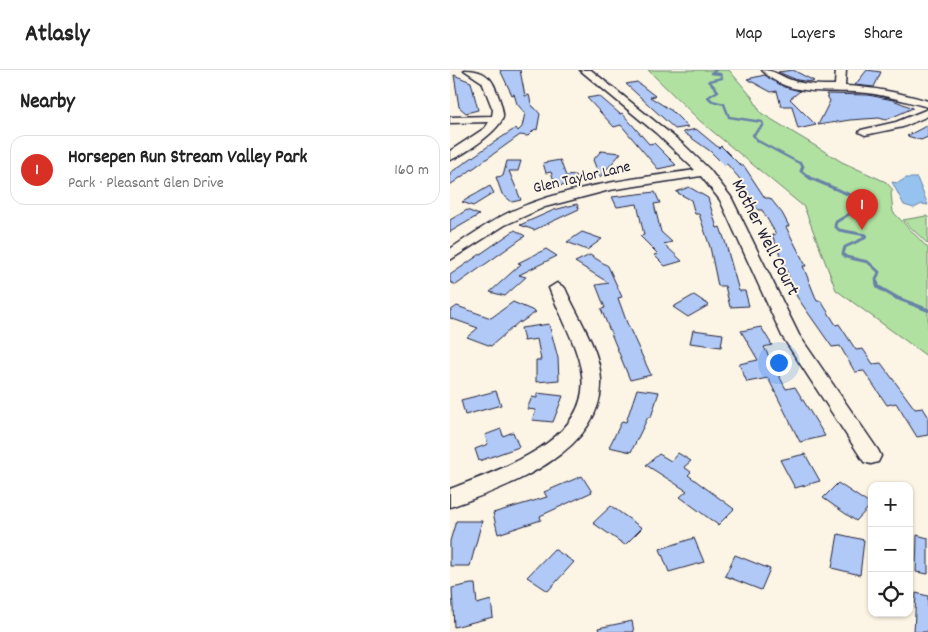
<!DOCTYPE html>
<meta charset="utf-8">
<style>
body{margin:0;font-family:Dekko,sans-serif;background:#f2f2f2;color:#222}
.controls{position:absolute;right:15px;bottom:15px;display:grid;overflow:hidden;border-radius:10px;box-shadow:0 1px 4px #0004}
.controls button{width:45px;height:45px;display:grid;place-items:center;padding:0;border:0;border-bottom:1px solid #e0e0e0;background:#fff;color:#222;font:25px sans-serif}
.you{position:absolute;left:328px;top:292px;width:18px;height:18px;margin:-12px;border:4px solid #fff;border-radius:50%;background:#1a73e8;box-shadow:0 0 0 8px #1a73e833}
.badge{display:grid;place-items:center;width:32px;height:32px;border-radius:50%;background:#d93025;color:#fff;font-size:16px;font-weight:700}
.pin{position:absolute;translate:-50% -41px;filter:drop-shadow(0 1px 2px #0008)}
.pin::after{content:'';position:absolute;top:26px;width:18px;height:15px;background:inherit;clip-path:polygon(0 0,100% 0,50% 100%)}
.list{margin:0;padding:0;list-style:none}
h2{display:flex;justify-content:space-between;align-items:center;height:65px;margin:0;padding:0 20px;font-size:21px}
h2 small{font-size:16px;font-weight:400;color:#767676}
.list li{display:grid;grid-template-columns:32px 1fr auto;gap:15px;align-items:center;box-sizing:border-box;height:70px;margin:0 10px 10px;padding:0 10px;border:1px solid #e0e0e0;border-radius:15px}
.list b{display:block;font-size:19px;white-space:nowrap}
.list p{margin:0;font-size:16px;white-space:nowrap;color:#767676}
.list em{font-size:16px;font-style:normal;color:#767676}
.icon{flex:none;width:28px;height:28px;fill:none;stroke:currentColor;stroke-width:2;stroke-linecap:round;stroke-linejoin:round}
.map{position:relative;flex:none;width:478px;height:562px;overflow:hidden}
header{display:flex;align-items:center;gap:30px;box-sizing:border-box;height:70px;padding:0 25px;background:#fff;border-bottom:1px solid #e0e0e0}
header strong{font-size:24px}
nav{display:flex;gap:28px;margin-inline-start:auto;font-size:18px}
main{display:flex}
aside{flex:1;background:#fff}
.map>svg:first-child{display:block}
</style>
<header>
<strong>Atlasly</strong>
<nav><a>Map</a><a>Layers</a><a>Share</a></nav>
</header>
<main>
<aside>
<h2>Nearby<small></small></h2>
<ul class="list">
<li><span class="badge">1</span><div><b>Horsepen Run Stream Valley Park</b><p>Park · Pleasant Glen Drive</p></div><em>160 m</em></li>
</ul>
</aside>
<div class="map">
<svg width="478" height="562" viewBox="0 0 478 562">
<rect width="100%" height="100%" fill="#fcf5e5"/>
<filter id="ink" filterUnits="userSpaceOnUse"><feTurbulence type="fractalNoise" baseFrequency=".02" numOctaves="2"/><feDisplacementMap in="SourceGraphic" scale="10" xChannelSelector="R" yChannelSelector="G"/><feConvolveMatrix kernelMatrix="1 2 1 2 8 2 1 2 1" color-interpolation-filters="sRGB"/></filter>
<g filter="url(#ink)">
<g fill="#b1e1a0" stroke="#6a826e">
<path d="M198 0H279L302 27 311 43 392 92 436 112 443 120 441 123 443 142 478 178V287L386 220 354 137 250 51Z"/>
<path d="M476 146 478 147V174L453 150Z"/>
</g>
<path fill="#96c2ef" stroke="#6882a7" d="M456 108H467L478 135 472 134 464 138 454 135 442 112 448 113Z"/>
<g fill="none" stroke-linecap="round" stroke-linejoin="round">
<path stroke="#6882a7" stroke-width="2.5" d="M266 0 261 3 270 4 272 8 259 11 268 21 258 27 262 31 274 34 279 47 312 52 313 55 303 65 308 71 351 94"/>
<path stroke="#6882a7" stroke-width="3" d="M350 93 353 96 351 101 360 108 400 125 399 130 406 140 386 152 385 156 389 160 416 165 415 168 395 177 393 184 396 187 418 192 429 202 426 210 427 214"/>
<path stroke="#6882a7" stroke-width="4" d="M427 213 428 217 447 228 478 240"/>
</g>
<g fill="#b1c9f7" stroke="#22223b">
<path d="M50 0H70L75 26 79 25 82 37H84L90 44 87 60 85 59 78 66 70 65 0 115V103L37 77 66 58 68 61 72 57 75 43 67 34 64 24 62 25Z"/>
<path d="M343 0 364 11 362 12 347 10 328 2Z"/>
<path d="M417 0 431 2 424 17 405 15Z"/>
<path d="M4 5 21 12 28 40 16 43 9 37Z"/>
<path d="M315 5 334 17 350 21 340 29 366 55 348 59 342 36H331L327 21 321 22 297 9Z"/>
<path d="M187 12 205 26 200 27 222 41 238 57 225 59 176 14Z"/>
<path d="M376 24 418 25 443 30 463 38 436 50 429 48 400 50 368 55 380 31Z"/>
<path d="M149 26 170 44 172 43 199 74 204 73 226 95 208 99 171 55 164 57 137 28Z"/>
<path d="M478 55V67L471 70 457 66Z"/>
<path d="M246 59 269 78 271 76 291 96H294L315 128H320L332 143 339 156 336 157 356 196H353L367 231H371L386 255 389 254 406 280 413 279 423 294 431 293 465 339 473 338 478 346V365L467 367 446 333 437 335 414 301 405 302 390 276 382 277 347 227 322 165 326 164 312 140H308L289 108 277 94 274 95 260 81 233 62Z"/>
<path d="M151 81 171 83 150 107 143 90Z"/>
<path d="M110 90 116 106 125 105 129 114 106 116 101 102 96 103 93 93Z"/>
<path d="M57 91H71L68 101H59L71 130 62 132 52 124 46 107 53 106Z"/>
<path d="M40 116 44 123 23 136 12 132Z"/>
<path d="M239 117 258 128 267 158 270 157 275 171 289 221H295L299 236 280 237 275 216H268L260 177 249 144H245L241 130 226 122Z"/>
<path d="M205 122 210 133 204 134 211 162 222 172 214 174 232 191 215 196 204 185 208 184 190 166 194 165 187 134 167 137 162 127Z"/>
<path d="M127 134 129 139 84 160 70 155 104 140Z"/>
<path d="M17 140 29 145 0 162V150Z"/>
<path d="M65 160 75 166 6 215 0 212V205Z"/>
<path d="M132 162 152 169 137 180 117 172Z"/>
<path d="M96 179 107 186 69 205 76 207 55 226 40 222 71 194 68 193Z"/>
<path d="M140 185 158 196 172 227 168 228 177 253 201 305 180 310 151 239 155 238 146 215 159 213 125 192Z"/>
<path d="M244 225 259 235 238 247 223 237Z"/>
<path d="M63 232 86 242 70 253V251L41 276 17 267 28 258 0 248V241L7 236 41 248Z"/>
<path d="M99 254 108 288 109 310 86 312V290H91L87 269 74 271 71 258Z"/>
<path d="M311 257 322 275 314 277 336 319 345 317 375 366 350 372 318 308 297 312 289 294 308 290 291 261Z"/>
<path d="M243 260 273 264 271 277 240 273Z"/>
<path d="M187 319 209 322 201 347H198L181 382 159 377 172 351 176 352Z"/>
<path d="M46 321 51 335 15 345 11 330Z"/>
<path d="M87 323 113 326 103 352 82 350 86 340 77 339 82 327 87 328Z"/>
<path d="M51 359 53 366 63 362 69 377 29 391 25 379 38 374 35 365Z"/>
<path d="M228 383 241 391 234 397 241 402 238 405 284 439 268 455 230 427 237 421 196 395 209 384 221 391Z"/>
<path d="M355 384 370 411 345 418 330 390Z"/>
<path d="M132 406 142 422 90 446 91 450 48 464 43 443 97 427 94 422Z"/>
<path d="M388 413 421 435 406 451 373 428Z"/>
<path d="M161 436 192 458 175 475 143 453Z"/>
<path d="M6 451H32L20 496H0V471Z"/>
<path d="M388 464 414 470 410 505 382 498Z"/>
<path d="M467 465 478 468V504L466 502Z"/>
<path d="M244 468 254 492 219 502 210 479Z"/>
<path d="M104 479 124 492 98 521 77 507Z"/>
<path d="M285 485 320 499 311 520 275 506Z"/>
<path d="M21 514H25L27 534 41 530 43 547 4 557 2 518Z"/>
<path d="M466 523 478 526V562H464Z"/>
<path d="M182 551 184 562H149L148 558Z"/>
</g>
<g fill="none" stroke-linecap="round" stroke-linejoin="round">
<g stroke="#22223b" stroke-width="3">
<g id="minor">
<path d="M14 0C23 0 32 1 39 8 45 13 54 40 53 47 50 60 13 86 0 90V81L35 58 39 52 0 53V47L42 46 43 40 32 12Z"/>
<path d="M130 0H141L233 74 259 99 281 127 349 265 428 380 431 386 428 392 421 394 414 392 332 266 270 130 251 106 160 120 95 137 55 155 0 190V179C20 166 40 151 62 141 119 115 184 109 245 100L206 63Z"/>
<path d="M312 0C324 0 330 6 341 10 355 15 371 15 385 15L386 0H396L395 16C423 17 451 23 478 31V37C458 32 439 26 418 23 385 19 337 29 312 0Z"/>
<path d="M478 39V46L453 57 415 65 409 62 411 60 446 52Z"/>
<path d="M107 213 115 218C127 246 150 279 151 310 154 382 56 418 0 437V419C50 399 146 370 131 299 125 271 110 245 99 218Z"/>
</g>
</g>
<use href="#minor" fill="#fcf5e5" fill-rule="evenodd"/>
</g>
</g>
<g text-anchor="middle" dominant-baseline="central" stroke-width="4" stroke-linejoin="round" paint-order="stroke">
<g font-size="16" fill="#22223b" stroke="#fcf5e5">
<text transform="translate(132 108) rotate(-13)">Glen Taylor Lane</text>
</g>
<g font-size="19" fill="#22223b" stroke="#fcf5e5">
<text transform="translate(314 168) rotate(63)">Mother Well Court</text>
</g>
</g>
</svg>
<div class="controls">
<button>+</button>
<button>−</button>
<button><svg class="icon" aria-label="locate" viewBox="0 0 24 24"><circle cx="12" cy="12" r="6"/><path d="M12 2v4M12 18v4M2 12h4M18 12h4"/></svg></button>
</div>
<div class="you"></div>
<div class="pin badge" style="left:412px;top:160px">1</div>
</div>
</main>
